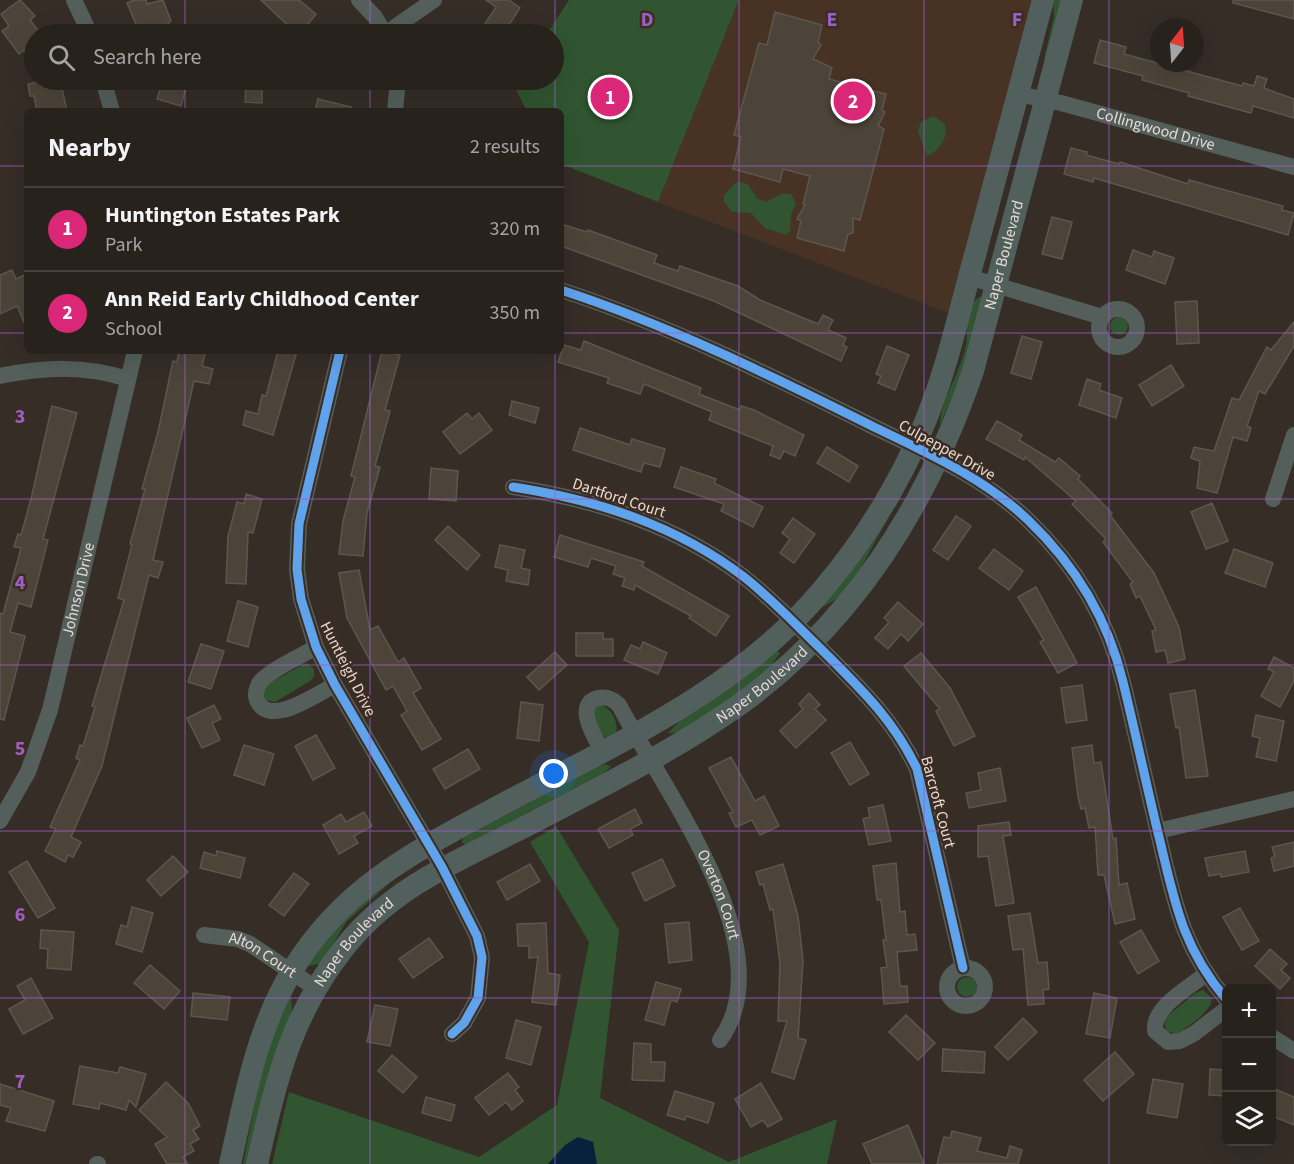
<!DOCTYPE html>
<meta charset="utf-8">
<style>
body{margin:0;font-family:"Source Sans 3",sans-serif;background:#302a26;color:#f1f3f6}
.controls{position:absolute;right:18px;bottom:18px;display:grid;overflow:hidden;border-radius:9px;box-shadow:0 6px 24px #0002}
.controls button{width:54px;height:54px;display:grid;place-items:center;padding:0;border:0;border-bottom:2px solid #443f3b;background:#28221d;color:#f1f3f6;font:30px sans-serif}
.compass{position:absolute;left:1150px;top:18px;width:54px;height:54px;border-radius:50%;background:#28221d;box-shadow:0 6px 24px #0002;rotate:17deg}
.you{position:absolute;left:554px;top:774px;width:21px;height:21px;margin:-15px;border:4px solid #fff;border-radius:50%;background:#1a73e8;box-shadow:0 0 0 9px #1a73e833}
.badge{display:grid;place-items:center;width:39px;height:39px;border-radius:50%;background:#db2777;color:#fff;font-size:20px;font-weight:700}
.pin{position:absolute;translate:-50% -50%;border:3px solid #fff;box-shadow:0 2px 6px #0006}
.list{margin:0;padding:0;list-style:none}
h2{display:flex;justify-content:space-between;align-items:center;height:78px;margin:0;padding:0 24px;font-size:26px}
h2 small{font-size:20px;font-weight:400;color:#a5a4a4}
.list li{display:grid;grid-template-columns:39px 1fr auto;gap:18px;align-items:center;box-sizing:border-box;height:84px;padding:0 24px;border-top:2px solid #443f3b}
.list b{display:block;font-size:22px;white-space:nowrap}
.list p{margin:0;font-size:20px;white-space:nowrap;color:#a5a4a4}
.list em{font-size:20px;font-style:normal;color:#a5a4a4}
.icon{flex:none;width:33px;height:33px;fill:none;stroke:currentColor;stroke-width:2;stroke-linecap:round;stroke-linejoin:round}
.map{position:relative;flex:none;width:1294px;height:1164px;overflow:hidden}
.search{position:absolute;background:#28221d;box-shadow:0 6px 24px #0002;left:24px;top:24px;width:540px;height:66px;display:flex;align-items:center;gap:15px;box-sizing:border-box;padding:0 21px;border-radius:33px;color:#a5a4a4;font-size:22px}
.panel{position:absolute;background:#28221d;box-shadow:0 6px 24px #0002;left:24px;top:108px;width:540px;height:246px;border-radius:9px}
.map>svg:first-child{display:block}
</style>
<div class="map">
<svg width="1294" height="1164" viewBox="0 0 1294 1164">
<rect width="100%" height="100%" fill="#362d27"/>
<path fill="#473224" d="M739 0H1035L951 314 658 202Z"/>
<g fill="#305530">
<path d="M569 0H739L658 202 561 164V111H527L513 84 516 80H554V34H547Z"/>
<path d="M1053 0H1065L1046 59H1044L1054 17Z"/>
<path d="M933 116 944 123C950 136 939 151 927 156L918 131 921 122Z"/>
<path d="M736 182 748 184 757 198 766 202 781 194H791L796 203 791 215 790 231 786 235 765 228 751 213 732 212 724 202V195Z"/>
<path d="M983 296 972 349 940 425C939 404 962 369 966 345 969 329 962 302 983 296Z"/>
<circle cx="1119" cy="326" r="9"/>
<path d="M908 481 856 577 842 596 821 608Z"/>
<path d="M776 649 780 653C775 659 772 666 767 672 752 684 684 738 668 733L684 716Z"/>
<path d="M306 663 314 669V677L310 681 275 702 265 700 263 690 266 685Z"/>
<path d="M601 705C611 708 619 723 616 733L607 738 603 736 593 717 594 708Z"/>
<path d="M606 764 611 767 600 776 466 844 462 843 463 838 597 766Z"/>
<path d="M556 826 619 930 600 1098 729 1162 837 1119 827 1164H272L289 1092 479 1157 557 1105 589 942 530 842Z"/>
<path d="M392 881 346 922 322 963 309 966 308 964 349 912Z"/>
<circle cx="967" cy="987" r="10"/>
<path d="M1203 990 1212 998C1212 1012 1188 1026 1177 1034L1166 1031 1164 1019 1195 993Z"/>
<path d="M291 994 292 1011 248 1164H243L264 1055Z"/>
</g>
<path fill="#08213d" d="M578 1137 593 1142 597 1164H548L565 1145Z"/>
<g fill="#4d4439" stroke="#5d5650" stroke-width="1.5">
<path d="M20 0 35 16 30 20 41 34H34V64L24 50 19 54 2 31 9 26 1 14Z"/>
<path d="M134 0H146L147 4 163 0 171 21 168 23 172 34H140L127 3Z"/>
<path d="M261 0H299L316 14 308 24 322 34H297Z"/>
<path d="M486 0H509L520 8 503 34H494L483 27 496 7Z"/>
<path d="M1233 0H1294V19L1233 3Z"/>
<path d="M775 12 822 25 818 42 821 45 813 59 832 68 829 79 886 94 882 110 885 112 878 126 884 129 860 220 853 218V233L848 234 844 251 797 238 801 221 797 219 805 205 803 204 810 176 783 169 780 182 733 169 741 137 734 135 759 43 767 45Z"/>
<path d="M1100 40 1126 47 1124 54 1242 86 1243 83 1254 86 1257 76 1267 79 1264 88 1294 99V118L1253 106 1251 113 1188 96 1189 93 1142 80 1143 76 1094 63Z"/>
<path d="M48 80H60L67 111H37L34 96H30L28 84Z"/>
<path d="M163 80H188L181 106 157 99Z"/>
<path d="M246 87H262V103L245 102Z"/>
<path d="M318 99 351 107 350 111H315Z"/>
<path d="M1071 148 1087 152 1086 155 1119 164 1120 162 1188 184 1189 180 1283 206 1282 210 1294 213 1288 235 1094 178 1093 182 1064 174Z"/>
<path d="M1052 217 1072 222 1062 259 1042 254Z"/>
<path d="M561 224 587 232 588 230 657 255 654 263 678 271 680 266 738 286 760 300 818 324 823 315 833 320 828 330 846 338 843 345 847 347 841 361 714 301 561 246Z"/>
<path d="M1133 250 1152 257 1154 251 1174 258 1165 284 1126 270Z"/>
<path d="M12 270 16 279 27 274V329L17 306 0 314V275Z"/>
<path d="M1197 301 1199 343 1177 344 1175 302Z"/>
<path d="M1294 322V346L1265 394 1259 391 1247 426 1251 428 1247 441 1233 437 1217 493 1197 488 1200 461 1191 458 1194 447 1214 451 1232 398 1239 400 1267 347 1271 350Z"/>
<path d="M1022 336 1042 342 1031 379 1011 373Z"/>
<path d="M584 341 701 388 699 394 740 410 741 406 754 410 804 435 795 456 784 451 780 459 770 455 773 446 709 420 712 412 644 384 640 394 607 383 609 378 558 362 564 345 581 350Z"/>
<path d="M887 346 909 355 895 390 878 383 881 376 876 374Z"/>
<path d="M179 351H206L202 366 213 369 209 384 194 381 153 560 163 562 158 578 149 575 102 766 71 837 81 842 73 857 68 855 65 862 45 851 56 829 50 827 80 760 76 758 80 745 83 746 95 707 92 706 124 600 118 598 132 545 130 544 145 489H142L158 432 173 361 177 362Z"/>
<path d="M278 351H297L273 435 243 425 246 411 258 414 262 395 266 396Z"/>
<path d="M382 351 400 355 385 410 390 411 375 466 380 467 367 513 363 556 339 554 343 521 355 477 351 476Z"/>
<path d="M1171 365 1184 386 1152 406 1139 385Z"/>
<path d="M1087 379 1101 384 1099 390 1122 398 1116 418 1079 405Z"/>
<path d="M512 401 539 408 535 423 509 415Z"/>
<path d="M52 406 77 413 43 539 48 540 31 607 18 603 10 632 25 636 4 720 0 719V613L3 614 21 548 14 547 18 534 21 535 31 499Z"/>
<path d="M467 413 472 419 479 413 492 430 460 454 443 432Z"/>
<path d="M997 421 1022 435 1019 440 1055 462 1059 458 1080 476 1078 479 1112 513 1110 515 1154 573 1179 627 1185 659 1168 663 1165 650 1156 652 1152 631 1156 630 1140 596 1136 598 1130 584 1133 582 1103 542 1106 539 1072 504 1076 501 1025 457 1024 460 986 439Z"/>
<path d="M580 428 630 445 632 439 665 449 660 467 644 463 641 472 573 450Z"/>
<path d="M827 447 858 466 849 482 817 463Z"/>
<path d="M681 467 716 479 714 483 763 507 753 527 721 511 724 504 674 487Z"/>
<path d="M431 468 458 471 456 501 429 499Z"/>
<path d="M246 494 262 499 253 533 248 532 246 584 226 583 228 536 237 502 244 504Z"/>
<path d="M1212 503 1228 541 1206 549 1191 512Z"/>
<path d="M956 516 971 526 948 560 933 550Z"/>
<path d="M793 518 815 534 794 563 780 553 790 539 782 533Z"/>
<path d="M448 526 480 555 467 570 435 540Z"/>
<path d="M560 535 644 562 642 566 729 616 716 636 689 618 691 616 635 585 634 590 622 586 625 578 613 574 616 566 591 558 588 567 554 557Z"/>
<path d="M500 545 525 550 521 568 530 570 528 585 506 581 508 570 495 567Z"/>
<path d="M994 549 1023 571 1009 590 979 568Z"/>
<path d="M1234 549 1273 563 1265 587 1225 573Z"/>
<path d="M359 570 370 630 378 626 398 662 404 658 421 688 413 693 441 739 422 750 401 715 407 711 393 686 386 690 347 618 339 573Z"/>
<path d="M1036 587 1077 663 1058 673 1040 642 1044 640 1018 597Z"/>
<path d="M238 601 258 607 248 647 227 641Z"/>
<path d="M898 602 923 624 908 641 901 634 888 649 875 638 889 622 884 618Z"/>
<path d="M576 633H603V639H613V656H576Z"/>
<path d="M643 642 667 653 658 674 624 660 631 645 640 649Z"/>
<path d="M201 644 224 651 211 689 188 682Z"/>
<path d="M555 652 567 665 539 690 527 677Z"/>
<path d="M921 653 950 688 975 736 954 746 936 711 940 709 904 666Z"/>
<path d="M1274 657 1294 668V681L1280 707 1261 696 1274 672 1268 669Z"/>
<path d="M1082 685 1087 720 1066 723 1061 688Z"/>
<path d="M1195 690 1208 776 1186 778 1179 727 1176 728 1170 694Z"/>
<path d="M809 693 820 705 815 709 826 720 796 748 780 731 803 709 799 704Z"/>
<path d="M521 702 543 705 539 741 517 738Z"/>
<path d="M214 705 221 719 212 723 220 740 202 748 187 718Z"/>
<path d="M1256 715 1284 721 1276 761 1256 757 1260 738 1252 736Z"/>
<path d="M316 735 335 768 313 780 295 746Z"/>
<path d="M850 742 869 774 850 785 831 753Z"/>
<path d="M244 745 274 754 264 785 234 775Z"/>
<path d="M1092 745 1094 763 1101 762 1113 839 1116 838 1119 885 1127 883 1135 919 1115 924 1104 875H1098L1095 827 1089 828 1085 808 1081 809 1078 796 1072 748Z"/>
<path d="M468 749 480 769 445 789 433 769Z"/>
<path d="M731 757 755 801 764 796 779 826 760 835 752 820 736 827 729 813 733 812 709 768Z"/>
<path d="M1000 768 1006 801 969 808 966 793 981 790 978 773Z"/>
<path d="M883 805 891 841 869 845 863 819 870 817 868 808Z"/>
<path d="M635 809 642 823 630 829 633 835 609 848 598 829Z"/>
<path d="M364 812 372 826 354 836 358 843 339 854 323 825 341 814 346 822Z"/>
<path d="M1009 822 1011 835 1003 836 1014 903 996 906 988 856 978 857V826Z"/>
<path d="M1294 842V866L1274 871 1271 858 1275 857 1272 847Z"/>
<path d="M217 851 245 858 240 878 200 868 204 852 216 856Z"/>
<path d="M1245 851 1249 872 1221 877V874L1209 876 1205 858Z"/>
<path d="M173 856 188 872 161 896 147 880Z"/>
<path d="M662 859 675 886 645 901 632 873Z"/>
<path d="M27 861 55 908 38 918 9 872Z"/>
<path d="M896 863 900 912 905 911 907 935 915 934 917 950 897 952 900 986H907L908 1002 884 1004 881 968 887 967 883 940H886L881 900H877L873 866Z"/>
<path d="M530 864 540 881 507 900 497 882Z"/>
<path d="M783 864 798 916 803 961 798 1038 806 1040 794 1079 772 1072 787 1021H778L780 964 773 909 770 910 763 884 760 885 756 872Z"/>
<path d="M294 873 309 884 284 916 269 905Z"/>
<path d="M132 907 153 913 142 952 116 944 121 925 127 927Z"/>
<path d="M1240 908 1259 941 1242 950 1223 917Z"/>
<path d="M1030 913 1038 963 1047 962 1049 989 1043 990 1044 1004 1028 1005 1023 949 1013 950 1008 916Z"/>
<path d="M689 922 692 960 669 963 665 924Z"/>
<path d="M546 923 548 973 560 975 556 1005 532 1002 538 957 529 958V946H518L517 924Z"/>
<path d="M41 930 74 932 71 970 47 968 48 949 40 948Z"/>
<path d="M1141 930 1159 961 1138 974 1120 942Z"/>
<path d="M429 938 443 957 413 978 399 959Z"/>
<path d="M1270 949 1287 964 1281 970 1290 978 1280 989 1255 966Z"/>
<path d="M150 965 180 991 164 1009 134 983Z"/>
<path d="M31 978 53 1018 23 1034 9 1009 25 1000 17 986Z"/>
<path d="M656 982 681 989 677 1002 671 1000 664 1025 645 1020Z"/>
<path d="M193 993 230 997 227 1020 191 1016Z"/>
<path d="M1094 993 1117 998 1110 1038 1086 1034Z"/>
<path d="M375 1005 398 1009 390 1046 367 1042Z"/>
<path d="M906 1015 935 1043 918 1060 889 1032Z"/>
<path d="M1023 1018 1037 1032 1008 1060 995 1047Z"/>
<path d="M516 1020 541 1027 531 1065 506 1058Z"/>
<path d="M634 1043 651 1044V1062H665L664 1081 632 1080Z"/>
<path d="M943 1049 985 1052 984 1073 942 1071Z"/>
<path d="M1115 1052 1134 1074 1103 1101 1084 1080Z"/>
<path d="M392 1055 417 1077 403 1093 378 1071Z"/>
<path d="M80 1066 118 1073 120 1067 146 1074 136 1107 129 1100 126 1110 100 1103 99 1109 73 1104Z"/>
<path d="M1210 1069 1226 1070 1227 1096 1209 1095Z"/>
<path d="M508 1073 519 1087 515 1090 523 1101 512 1110 506 1102 489 1115 475 1098Z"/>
<path d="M1153 1079 1183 1084 1177 1118 1147 1113Z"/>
<path d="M166 1082 188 1103 200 1126 193 1130 199 1139 190 1144 194 1151 183 1157 188 1164H167L155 1144 167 1137 139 1110Z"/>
<path d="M761 1083 782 1119 768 1127 763 1120 751 1127 735 1099Z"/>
<path d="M0 1084 54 1101 45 1131 6 1121 11 1108 0 1105Z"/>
<path d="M1275 1089 1294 1097V1125L1272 1116V1098Z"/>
<path d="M675 1091 714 1103 708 1123 686 1116 685 1120 667 1115Z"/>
<path d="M426 1097 455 1105 451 1121 422 1113Z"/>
<path d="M908 1125 924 1164H872L863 1144Z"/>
<path d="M952 1131 981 1138 977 1151 1007 1158 1010 1146 1022 1150 1018 1164H937L944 1137 950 1138Z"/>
</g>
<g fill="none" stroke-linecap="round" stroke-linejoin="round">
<g stroke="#545f5b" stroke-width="16">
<path d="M74 0 90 34"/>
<path d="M359 0 375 17 385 34"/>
<path d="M385 34 434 0"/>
<path d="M103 80 112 111"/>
<path id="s1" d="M1018 94 1061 103 1294 167"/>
<path d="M395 111 398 80"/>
<path d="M969 277 1102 317"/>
<path d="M561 290C668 325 770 375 870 425 925 452 983 477 1028 520 1074 564 1108 619 1123 682 1136 735 1147 788 1160 841 1175 904 1183 948 1226 999"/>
<circle cx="1118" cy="328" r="19"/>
<path d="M340 351 299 524 297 569 301 599 316 647 335 685 442 867 477 936 482 957 478 998 464 1023 452 1034"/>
<path d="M0 376C45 367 84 365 128 379"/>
<path d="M513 487C597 500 676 525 744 577 772 599 796 625 821 649 860 688 893 719 917 769L963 968"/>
<path d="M1273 499 1294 435"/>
<path d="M316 647C300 657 277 666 263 679 258 683 254 693 257 700 269 729 318 693 335 685"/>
<path id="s2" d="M602 751C596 739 573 704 598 698 607 696 613 699 619 705 662 788 786 949 720 1040"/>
<path id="s3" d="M0 821 28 772 50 710 135 351"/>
<path d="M1158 831 1294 799"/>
<path id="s4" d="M204 935 238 939 250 944 314 987"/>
<circle cx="966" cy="987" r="19"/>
<path d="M1207 973C1190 987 1152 1007 1155 1031L1168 1042 1180 1041 1195 1033 1226 1009"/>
<path d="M1272 1037 1294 1051"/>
<path d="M97 1164H98"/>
</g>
<g stroke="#51605d" stroke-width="22">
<path d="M230 1164C245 1097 256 1031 292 971 342 887 417 850 501 805 615 744 740 690 824 588 872 531 912 463 936 393 952 348 962 301 975 255 997 170 1020 85 1043 0"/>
<path id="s5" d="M257 1164C276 1082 290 1016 344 948 393 885 466 857 534 822 603 786 675 750 739 705 854 622 928 503 973 371L1072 0"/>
</g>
<g stroke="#3c2c21" stroke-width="13">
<g id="cycleway">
<path d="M561 290C668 325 770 375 870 425 925 452 983 477 1028 520 1074 564 1108 619 1123 682 1136 735 1147 788 1160 841 1175 904 1183 948 1226 999"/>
<path d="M340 351 299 524 297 569 301 599 316 647 335 685 442 867 477 936 482 957 478 998 464 1023 452 1034"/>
<path d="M513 487C597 500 676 525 744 577 772 599 796 625 821 649 860 688 893 719 917 769L963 968"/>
</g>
</g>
<use href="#cycleway" stroke="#60a3ed" stroke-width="9"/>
</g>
<path fill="none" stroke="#9b60c5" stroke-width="1.5" stroke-opacity="0.55" d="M185 0V34M370 0V34M555 0V111M739 0V1164M924 0V1164M1109 0V1164M185 80V111M370 80V111M0 166H27M561 166H1294M0 333H27M561 333H1294M185 351V1164M370 351V1164M555 351V1164M0 499H1294M0 665H1294M0 831H1294M0 998H1226M1272 998H1294"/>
<g text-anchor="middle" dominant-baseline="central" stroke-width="5" stroke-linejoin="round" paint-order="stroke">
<g font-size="16" fill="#e6dbd4" stroke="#3c2c21">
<text stroke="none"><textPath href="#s1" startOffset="142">Collingwood Drive</textPath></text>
<text stroke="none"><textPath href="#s5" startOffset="1236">Naper Boulevard</textPath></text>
<text transform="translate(947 450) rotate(29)">Culpepper Drive</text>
<text transform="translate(619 498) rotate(18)">Dartford Court</text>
<text stroke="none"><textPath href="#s3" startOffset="246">Johnson Drive</textPath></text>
<text transform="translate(348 669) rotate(63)">Huntleigh Drive</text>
<text stroke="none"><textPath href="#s5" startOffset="732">Naper Boulevard</textPath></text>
<text transform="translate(938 802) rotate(75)">Barcroft Court</text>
<text stroke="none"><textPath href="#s2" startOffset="300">Overton Court</textPath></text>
<text stroke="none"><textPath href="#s5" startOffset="246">Naper Boulevard</textPath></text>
<text stroke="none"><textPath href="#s4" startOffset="63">Alton Court</textPath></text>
</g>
</g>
<g font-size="20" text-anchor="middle" font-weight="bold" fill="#9b60c5" stroke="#3c2c21" stroke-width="5" stroke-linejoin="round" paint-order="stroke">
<text x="647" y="26">D</text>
<text x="832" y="26">E</text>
<text x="1017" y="26">F</text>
<text x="20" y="423">3</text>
<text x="20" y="589">4</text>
<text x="20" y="755">5</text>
<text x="20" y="921">6</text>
<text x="20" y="1088">7</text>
</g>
</svg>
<div class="controls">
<button>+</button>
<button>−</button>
<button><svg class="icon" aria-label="layers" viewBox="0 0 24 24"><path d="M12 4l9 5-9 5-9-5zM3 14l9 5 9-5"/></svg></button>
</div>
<svg class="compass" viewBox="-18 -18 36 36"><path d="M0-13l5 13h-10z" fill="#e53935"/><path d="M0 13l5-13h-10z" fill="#a5a4a4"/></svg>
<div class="you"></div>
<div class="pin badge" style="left:610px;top:97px">1</div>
<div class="pin badge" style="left:853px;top:101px">2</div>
<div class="search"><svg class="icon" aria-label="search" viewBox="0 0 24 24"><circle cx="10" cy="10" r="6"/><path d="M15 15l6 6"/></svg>Search here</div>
<section class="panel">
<h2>Nearby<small>2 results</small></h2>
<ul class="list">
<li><span class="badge">1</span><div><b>Huntington Estates Park</b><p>Park</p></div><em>320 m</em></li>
<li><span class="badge">2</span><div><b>Ann Reid Early Childhood Center</b><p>School</p></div><em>350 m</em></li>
</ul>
</section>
</div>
